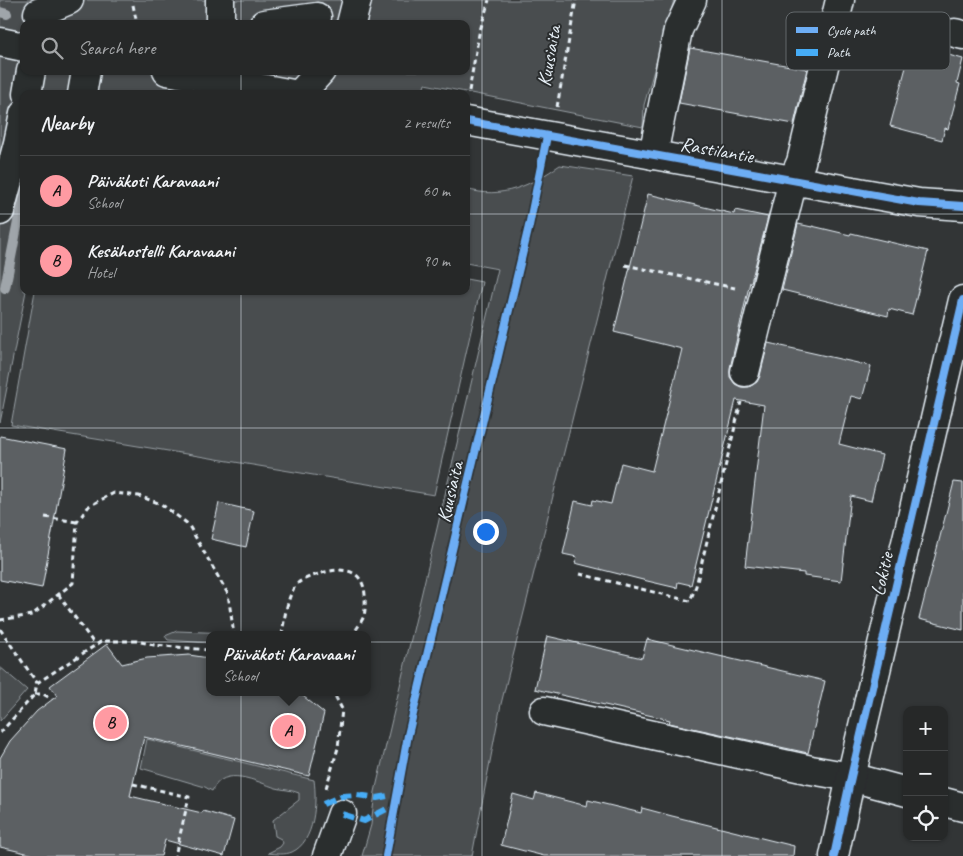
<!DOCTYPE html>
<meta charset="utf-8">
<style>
body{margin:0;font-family:Caveat,sans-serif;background:#323434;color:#f1f3f6}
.controls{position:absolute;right:15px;bottom:15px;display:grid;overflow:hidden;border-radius:10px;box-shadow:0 1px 4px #0004}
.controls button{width:45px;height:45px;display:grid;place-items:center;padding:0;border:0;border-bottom:1px solid #424445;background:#262828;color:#f1f3f6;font:25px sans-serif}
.you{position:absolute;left:485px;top:531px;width:18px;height:18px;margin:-12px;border:4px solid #fff;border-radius:50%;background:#1a73e8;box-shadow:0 0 0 8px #1a73e833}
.badge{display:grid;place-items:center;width:32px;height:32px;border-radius:50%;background:#ff9aa2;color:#111;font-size:16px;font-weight:700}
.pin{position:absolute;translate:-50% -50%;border:2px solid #fff;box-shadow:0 1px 5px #0006}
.popup{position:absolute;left:206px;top:631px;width:165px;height:65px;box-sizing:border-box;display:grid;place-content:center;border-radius:10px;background:#262828;filter:drop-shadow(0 1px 4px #0005);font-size:16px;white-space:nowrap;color:#a4a6a8}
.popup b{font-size:19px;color:#f1f3f6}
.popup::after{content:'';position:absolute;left:50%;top:100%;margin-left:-10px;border:10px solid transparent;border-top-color:#262828}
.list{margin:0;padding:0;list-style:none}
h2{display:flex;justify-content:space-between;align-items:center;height:65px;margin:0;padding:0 20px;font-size:21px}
h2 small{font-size:16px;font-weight:400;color:#a4a6a8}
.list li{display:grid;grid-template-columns:32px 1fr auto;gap:15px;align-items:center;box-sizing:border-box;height:70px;padding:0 20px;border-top:1px solid #424445}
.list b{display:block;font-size:19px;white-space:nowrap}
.list p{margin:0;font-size:16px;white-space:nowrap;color:#a4a6a8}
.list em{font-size:16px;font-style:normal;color:#a4a6a8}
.icon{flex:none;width:28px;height:28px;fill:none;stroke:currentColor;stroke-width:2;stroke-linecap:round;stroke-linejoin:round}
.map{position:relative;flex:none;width:963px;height:856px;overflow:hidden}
.search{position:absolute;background:#262828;box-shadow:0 1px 4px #0004;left:20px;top:20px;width:450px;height:55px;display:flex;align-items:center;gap:12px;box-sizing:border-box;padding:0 18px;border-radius:10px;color:#a4a6a8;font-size:19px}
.panel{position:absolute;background:#262828;box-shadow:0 1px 4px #0004;left:20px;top:90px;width:450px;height:205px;border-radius:10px}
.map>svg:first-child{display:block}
</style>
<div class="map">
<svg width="963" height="856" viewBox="0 0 963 856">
<rect width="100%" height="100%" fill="#323536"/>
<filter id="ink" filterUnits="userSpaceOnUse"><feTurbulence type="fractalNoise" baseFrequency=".02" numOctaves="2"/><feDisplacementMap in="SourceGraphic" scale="10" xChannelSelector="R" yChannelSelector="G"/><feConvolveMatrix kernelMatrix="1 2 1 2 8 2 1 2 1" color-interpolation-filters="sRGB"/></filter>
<g filter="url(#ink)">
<g fill="#494d4f" stroke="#989fa4" fill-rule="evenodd">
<path d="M0 0H674L644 105 643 127 425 84 422 94H24V291H26L0 423ZM24 24H466V71H24Z"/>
<path d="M560 165 633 176 501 704 472 856H362L371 825 375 792 498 269 466 263V189C502 200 531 185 560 165Z"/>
<path d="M466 279 482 282 434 495 11 425 35 291H466Z"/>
<path d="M177 631 229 633V635H209V643L168 640 165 636Z"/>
<path d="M0 667 27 690 0 721Z"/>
<path d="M147 739 314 780C317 801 315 842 292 852 285 855 276 854 268 853L280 847 283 843 281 839 275 836 273 820 299 800V793C292 790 284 790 276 788 257 782 224 764 212 791L205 787 141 768Z"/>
</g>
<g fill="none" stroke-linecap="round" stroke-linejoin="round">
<g stroke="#9fa5aa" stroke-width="10">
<path d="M0 12 7 14"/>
<path d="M5 288 24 191"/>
</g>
</g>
<g fill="#5c6063" stroke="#e8f1f8">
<path d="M912 45 963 59 957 83 960 84 948 129 945 128 942 140 890 126Z"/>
<path d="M690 48 807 69 794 124 679 103Z"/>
<path d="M648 194 734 214 735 210 768 217 751 282H750L730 368V377L735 384 741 387H749L757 382 760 376 768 343 871 366 862 399 851 396 839 444 882 455 871 501 851 496 841 581 804 576V573L745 566 764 405 736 400 691 585 678 582 677 588 643 580 575 563 577 557 563 554 575 501 592 505 593 500 611 504 621 463 652 471 682 349 614 332Z"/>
<path d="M798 224 812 227V226L850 235 851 233 928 251 912 315 889 309 888 316 782 290Z"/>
<path d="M0 436 67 449 42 588 0 580Z"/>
<path d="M954 482 963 483V630L919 619Z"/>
<path d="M219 503 254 511 246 547 211 539Z"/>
<path d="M547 636 642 658 647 639 825 681 808 753 669 723 670 720 535 689Z"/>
<path d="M107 644 122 664 147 658 189 655 209 658V692H298L324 713 309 776 144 737 130 796 202 813 203 811 234 820 224 856 165 840 161 856H39L0 847V758L10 741 37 711 57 696 50 686Z"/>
<path d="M536 793 587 806 588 800 641 813 642 808 672 816 794 846 793 856H544L501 845 513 794 534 800Z"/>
</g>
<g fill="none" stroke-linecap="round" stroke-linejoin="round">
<g stroke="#e8f1f8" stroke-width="31">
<g id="minor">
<path d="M220 0V24"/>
<path d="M38 13 69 0"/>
<path d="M264 24 317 17"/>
<path d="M351 24 357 0"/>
<path d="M955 33 963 35"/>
<path d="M0 42 24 47"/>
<path d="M167 71 293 94"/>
<path d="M27 94 31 71"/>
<path d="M82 94 86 71"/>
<path d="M300 94 321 71"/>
<path d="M466 121 919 203 963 206"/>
<path d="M653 155 678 30 692 0"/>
<path d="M0 211 18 143 24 114"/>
<path d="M745 372 793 180 801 162 840 0"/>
<path d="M544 711 811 770 851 777 907 792"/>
<path d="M944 802 963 807"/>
<path d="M327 856 342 814"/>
<path d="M834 856 851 777 963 300"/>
</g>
</g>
<g stroke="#e8f1f8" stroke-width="3" stroke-dasharray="5 4" stroke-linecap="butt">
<path d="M133 5 137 24"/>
<path d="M469 91 479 34 489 0"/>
<path d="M557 107 576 0"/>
<path d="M625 265 735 288"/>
<path d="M45 517 77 522"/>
<path d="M580 574 690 601 696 586 741 402"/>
<path d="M58 594 95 645"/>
<path d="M0 620 32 615 73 583 77 522 89 506 114 493 139 496 161 504 188 524 228 594 234 635"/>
<path d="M0 629 37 683"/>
<path d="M282 635C284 622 287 593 298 583 303 579 312 576 319 574 340 567 363 567 365 595 365 602 366 612 363 618 360 624 356 630 352 635"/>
<path d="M35 694H43L52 699"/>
<path d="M0 733 35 694 37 683 102 641H137L154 645 209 650"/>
<path d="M133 784 189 797 175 856"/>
<path d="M326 788 338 748 342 709 333 692"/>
</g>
<use href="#minor" stroke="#2a2d2e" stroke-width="28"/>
<g stroke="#46acf6" stroke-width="6" stroke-dasharray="12 6" stroke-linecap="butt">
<path d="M323 804 342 796 357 795 377 798 398 794"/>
<path d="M342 814 364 821 396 804"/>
</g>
<g stroke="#2a2d2e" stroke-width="11">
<g id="cycleway">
<path d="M466 121 919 203 963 206"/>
<path d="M386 856 408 735 529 226 547 136"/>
<path d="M834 856 851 777 963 300"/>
</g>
</g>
<use href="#cycleway" stroke="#6dadf4" stroke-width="8"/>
</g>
</g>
<path fill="none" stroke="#e8f1f8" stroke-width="1" stroke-opacity="0.55" d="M241 0V24M482 0V856M722 0V856M241 71V94M0 214H24M466 214H963M241 291V856M0 428H963M0 642H963"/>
<g text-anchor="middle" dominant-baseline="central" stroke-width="4" stroke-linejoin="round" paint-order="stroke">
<g font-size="20" fill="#e8f1f8" stroke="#2a2d2e">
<text transform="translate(549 56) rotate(-80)">Kuusiaita</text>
<text transform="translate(717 150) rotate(10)">Rastilantie</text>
<text transform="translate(450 492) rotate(-77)">Kuusiaita</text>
<text transform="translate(882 574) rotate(-77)">Lokitie</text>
</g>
</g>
<rect x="786" y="12" width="164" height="58" rx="8" fill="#2a2d2e" stroke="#63686b" stroke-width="1"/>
<rect x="796" y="27" width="22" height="6" fill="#6dadf4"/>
<rect x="796" y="49" width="22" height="7" fill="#46acf6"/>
<g font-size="14" fill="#e8f1f8">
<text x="827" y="35">Cycle path</text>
<text x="827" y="57">Path</text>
</g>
</svg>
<div class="controls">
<button>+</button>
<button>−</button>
<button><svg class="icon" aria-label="locate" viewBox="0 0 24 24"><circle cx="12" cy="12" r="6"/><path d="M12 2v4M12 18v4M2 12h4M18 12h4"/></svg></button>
</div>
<div class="you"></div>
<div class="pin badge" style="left:288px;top:731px">A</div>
<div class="popup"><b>Päiväkoti Karavaani</b>School</div>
<div class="pin badge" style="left:111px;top:723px">B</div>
<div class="search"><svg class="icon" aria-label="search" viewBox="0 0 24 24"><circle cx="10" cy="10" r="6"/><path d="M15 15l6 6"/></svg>Search here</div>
<section class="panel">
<h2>Nearby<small>2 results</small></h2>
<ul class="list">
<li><span class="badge">A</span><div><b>Päiväkoti Karavaani</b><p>School</p></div><em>60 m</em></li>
<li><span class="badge">B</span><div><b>Kesähostelli Karavaani</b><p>Hotel</p></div><em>90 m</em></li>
</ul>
</section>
</div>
